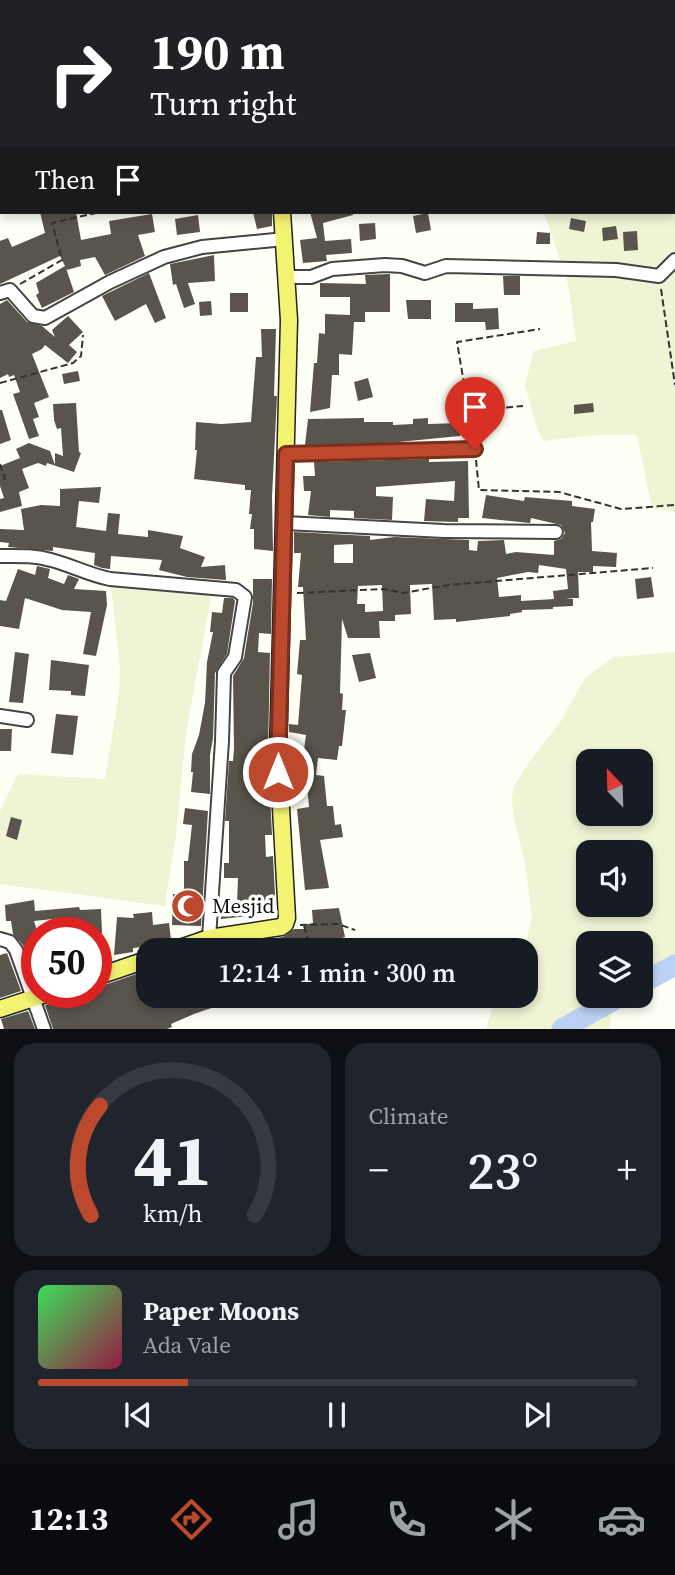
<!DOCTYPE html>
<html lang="en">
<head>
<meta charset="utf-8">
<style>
	body { margin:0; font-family:"Source Serif 4",serif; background:#20242c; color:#f1f3f6; height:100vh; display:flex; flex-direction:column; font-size:26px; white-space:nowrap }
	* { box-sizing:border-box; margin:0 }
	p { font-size:23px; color:#9ea1a6 }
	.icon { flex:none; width:38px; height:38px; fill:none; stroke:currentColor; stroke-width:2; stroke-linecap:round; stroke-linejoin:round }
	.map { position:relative; height:1029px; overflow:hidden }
	.details { display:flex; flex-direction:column; gap:14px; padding:14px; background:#0d0f14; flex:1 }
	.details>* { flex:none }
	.banner { position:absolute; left:0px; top:0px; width:676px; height:214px; box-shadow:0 4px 10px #0003; background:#202124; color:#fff; overflow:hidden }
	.needle { width:46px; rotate:337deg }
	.buttons { position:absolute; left:576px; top:749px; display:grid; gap:14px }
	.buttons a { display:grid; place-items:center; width:77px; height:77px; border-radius:14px; background:#171b24; box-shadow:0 4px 10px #0003; font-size:35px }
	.speed { position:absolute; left:21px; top:917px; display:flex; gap:14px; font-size:35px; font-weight:700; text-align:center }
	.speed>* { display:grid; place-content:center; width:91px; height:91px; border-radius:50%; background:#171b24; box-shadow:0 4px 10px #0003; line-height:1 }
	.speed .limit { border:10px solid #d22; background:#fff; color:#111 }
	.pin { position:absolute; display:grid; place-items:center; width:60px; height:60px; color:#fff; margin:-72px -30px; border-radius:50% 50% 50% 0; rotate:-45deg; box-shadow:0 0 7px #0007 }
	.pin .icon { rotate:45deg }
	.me { position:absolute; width:77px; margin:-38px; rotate:0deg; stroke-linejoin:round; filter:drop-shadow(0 0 5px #0008) }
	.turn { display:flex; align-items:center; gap:24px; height:147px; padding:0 35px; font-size:32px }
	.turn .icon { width:91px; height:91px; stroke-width:2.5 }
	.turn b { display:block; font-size:49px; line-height:60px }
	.then { display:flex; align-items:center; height:66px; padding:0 35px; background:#0003; gap:14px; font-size:26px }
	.big { font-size:52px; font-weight:600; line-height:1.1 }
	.details .tile { flex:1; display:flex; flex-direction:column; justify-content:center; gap:10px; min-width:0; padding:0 24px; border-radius:21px; background:#20242c }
	.details .dial { align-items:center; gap:0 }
	.dial svg { height:182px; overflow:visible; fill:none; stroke:#363941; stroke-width:7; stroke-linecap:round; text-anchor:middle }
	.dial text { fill:#f1f3f6; stroke:none }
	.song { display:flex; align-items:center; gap:21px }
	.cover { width:84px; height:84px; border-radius:10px; background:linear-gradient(135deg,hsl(130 70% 55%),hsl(340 70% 35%)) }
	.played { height:7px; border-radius:4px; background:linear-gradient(90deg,#bc492d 25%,#363941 25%) }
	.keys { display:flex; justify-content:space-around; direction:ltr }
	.heat { display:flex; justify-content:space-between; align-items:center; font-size:38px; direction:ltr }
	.details .tiles { flex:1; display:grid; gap:14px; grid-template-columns:1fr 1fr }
	.tile:last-child { grid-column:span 2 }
	.trip { position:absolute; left:136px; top:938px; width:402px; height:70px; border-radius:21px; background:#171b24; box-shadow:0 4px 10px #0003; font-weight:600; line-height:70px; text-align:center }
	.tab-bar { display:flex; height:112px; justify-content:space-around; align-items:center; background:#090b0e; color:#9ea1a6 }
	.tab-bar .icon { width:49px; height:49px }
	.tab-bar .on { color:#bc492d }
	.tab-bar b { font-size:32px; color:#f1f3f6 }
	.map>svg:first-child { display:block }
	.farmland { fill:#eff4d5; fill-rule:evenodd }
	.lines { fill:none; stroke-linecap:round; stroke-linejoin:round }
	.river { stroke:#bbd1f4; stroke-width:21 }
	.building { fill:#59554d; fill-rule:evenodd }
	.minor-casing { stroke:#444; stroke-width:16 }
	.major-casing { stroke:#222; stroke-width:19 }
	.path { stroke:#333; stroke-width:2; stroke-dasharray:7 3.5; stroke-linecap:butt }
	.minor { stroke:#fff; stroke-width:12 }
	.major { stroke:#f2f370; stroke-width:16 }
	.route-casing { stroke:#7a2f1d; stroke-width:18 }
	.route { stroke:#bc492d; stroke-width:12 }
	.labels { text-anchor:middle; stroke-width:7; stroke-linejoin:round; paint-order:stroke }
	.poi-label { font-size:21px; fill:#111; stroke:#fff; text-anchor:start }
</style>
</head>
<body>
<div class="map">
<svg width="675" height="1029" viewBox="0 0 675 1029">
	<rect width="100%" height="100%" fill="#fefff5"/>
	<path class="farmland" d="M541,0H675V512L652,508L637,435H594L544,441L537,428L525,385L534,351L576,341L568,284L544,212H674V2H541Z
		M111,585L212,593L187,726L176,835L165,906L0,884V811L18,774L105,779L119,693L120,670Z
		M675,652V964L641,970L643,997L630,996H640V943H588V996H611L610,1029H486L496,996H527V950H524L532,918L525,862L513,814L512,798L514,786L527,765L561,721L585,678L613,657ZM588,761H640V814H588ZM588,852H640V905H588Z"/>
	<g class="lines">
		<path class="river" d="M640,984L675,965
			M562,1029L621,996"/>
	</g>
	<path class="building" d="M40,212H76L81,240L111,234L109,221L152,214L155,232L138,235L145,256L105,275L95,257L80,260L81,266L67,270L66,268L74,292L42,308L36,295L39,293L36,283L65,266L60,256L0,284V241L8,238L12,247L45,233Z
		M253,212H272V226L257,229Z
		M310,212H353V215L323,223L325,241L351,239L352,253L326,255L327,261L303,263L300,240L317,238Z
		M428,213L431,230L416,233L413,216Z
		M198,215L200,232L177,235L175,219Z
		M571,218L586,221L584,232L569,229Z
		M375,223L376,239L360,241L359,224Z
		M616,226L618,239L603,241L602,228Z
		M637,231L638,250L624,251L623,232Z
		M537,232L550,233V244H536Z
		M214,255L215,281L188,283L195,304L184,308L176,284L173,285L170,264Z
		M149,273L166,318L155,323L146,304L115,321L102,296Z
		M390,274V312H365V322H354L352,355L339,354V375H332L330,408L310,412L314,363H317L319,333L325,334V314L350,315V297H320V283L366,284L365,275Z
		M503,276H520V295H504Z
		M230,293H248V312H230Z
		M7,300L27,322L42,326L55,337L52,330L68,316L83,332L69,345L77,352L68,363L45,345L42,349L32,354L49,397L34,403L39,417L33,419L39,436L29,439L13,394L20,392L14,375L9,377L8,374L0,378V304Z
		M406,300H431V319H408Z
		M211,301L212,315L200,316L199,302Z
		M455,303H473V309L498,308L499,329L486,330L485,322H455Z
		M261,329H276L274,396H277L272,497L273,551L254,549V529H250L252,514H249L251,490H245V485L194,479L197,450H195L196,422L221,424L251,422L256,357H262Z
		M78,371L80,381L64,384L62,374Z
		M368,378L373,397L358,401L354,382Z
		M76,403L79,452L81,453L74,472L47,463L46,466L38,463L22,469L29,488L19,492L22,506L0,512V499L4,498L0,486V466L20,458L16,449L29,443L50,451L55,465V453L63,456L61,428L57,429L54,420L53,404Z
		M593,403L594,412L574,414V405Z
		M0,410H2L11,440L0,444Z
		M364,418V422H393V425L413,424V419L428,418V424L460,423V436L388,443L305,445L308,419Z
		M429,459V462L468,461L469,518H458V522L424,521L426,499L454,501L455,481L376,487V496L393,497L392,520L354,518V511L330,510V517L308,515L311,491H304L303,476H315L314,462Z
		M101,487L99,503L79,501L76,527L106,531L108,513L120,514L118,534L148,537V530L183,536L180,548L205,557L201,567L225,565L226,580L187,577L159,570L162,560L111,556L110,569L102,568L94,565L95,553L53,547V551L8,547L9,543L0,542V529L24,530L21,509L41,505L60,506V489Z
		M486,495L524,501L525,497L572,501V506L595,509L593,522H591L592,551L617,553L616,567L593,566V572H578L579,598H566L573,599V606L553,607V609L522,610V612L510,614V616L456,622V619L434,620L432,584L410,585L411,614L395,615V621H379L380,638H348L342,619L340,693L343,694L342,710H346L342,746H339L337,760L318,758L316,775L324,776L327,806H333L335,825L341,824L343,837L320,840L329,888L305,890L297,809L309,807L307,784L290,783V772H293L295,756L303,757L306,735L289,732V724L298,725L302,675L297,674L300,640H306L303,587H298L301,553H294V532L370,536V540L394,537L469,540V550L477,551L478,541L504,540L506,554L516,552L554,555V541L561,539L565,533L561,525L531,518L530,523L482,518ZM353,544V563H334V545ZM539,565L566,569L568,589L553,591L554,599L521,601V595L499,597L497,578L528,572L538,573ZM382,585L383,611L365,612V604H357L358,586Z
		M37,566L50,569L48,578L64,584L68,575L79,579L74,589L106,591L107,605L96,656L83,654L91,612L62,610L25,598L19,629L0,626V600L6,601L18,569L35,575Z
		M651,577L654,597L637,599L635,579Z
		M253,579H272L271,634L259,633L258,652L270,653L268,753L272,835H265L266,857L273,856L276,913L221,919L220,903H237L238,878H224V863H229V821H225L229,761H233L234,748L233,676L244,658L253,603Z
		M224,598H233L235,601L227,654L215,673L213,738L210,755V794L191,792L193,772H191L192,754L199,735L205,703L207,662L213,632H210L212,612L222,613Z
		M15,652L29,654L23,703L9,702Z
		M370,653L376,678L359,682L352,655Z
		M51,660L89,665L85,696L71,695V691L49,690Z
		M56,714L78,716L73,755L51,753Z
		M0,729H12L11,751H0Z
		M185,808L208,811L201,926L172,925L173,894H184V861H188L192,825L183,824Z
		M11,817L22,820L17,840L6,836Z
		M34,900L35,911L79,907L80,910L101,909L102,933H65L62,918L34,921L37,931V965L31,966L23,945L13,934L11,921H6L5,905Z
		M339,908L345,937L327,942L328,947L313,950V948L237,949V944L283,937L294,929H304V925L313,923L312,910Z
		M152,912L153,925L169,923L171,940L154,943V946L133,948V952L114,955L117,917L134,918L133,914Z
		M7,953L21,991L0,998V955Z
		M142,972L146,989L149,988V996H240V998L194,1014L171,1024L172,1027L167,1029H53L45,1005L56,1002L57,1005L80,997L78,992H96V988Z
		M28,1011L35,1029H4L1,1019Z"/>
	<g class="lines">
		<g class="minor-casing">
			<path id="minor" d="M287,277H311L332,269L385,265L402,266L425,273L446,266L616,270L659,276L675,260
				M0,293L10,290L33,316L45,318L110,282L164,257L202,247L285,239
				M286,454L475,449
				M285,523L444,531L556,532
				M0,556C17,556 34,555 51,560C71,565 89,575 110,579L236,590L245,597L235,657L224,673L222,741L209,938
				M0,716L27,720
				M0,939L10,942L16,950L44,1029"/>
		</g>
		<g class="major-casing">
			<path id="major" d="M276,2V0
				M174,950L209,938L281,927L285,924L287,918L278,753L289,320L282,212
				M96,977L149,959
				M0,1009L52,992"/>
		</g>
		<path class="path" d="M0,119H2
			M20,284L62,260L52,223L100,212
			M661,289L675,385
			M0,383L73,363L81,356L83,335
			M473,437L457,342L540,329
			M481,439L501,408L523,406
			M476,460L479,490L559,492L621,509L675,505
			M0,464L5,479L0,481
			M297,593L384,589L403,593L448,585L653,568
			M300,925L338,924L355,930
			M304,926L311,950"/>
		<use href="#minor" class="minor"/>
		<use href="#major" class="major"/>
	</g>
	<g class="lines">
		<g class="route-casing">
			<path id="route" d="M278,772L286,454L475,449"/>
		</g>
		<use href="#route" class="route"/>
	</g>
	<defs>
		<g id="mosque-disc" transform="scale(1.75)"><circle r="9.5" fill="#bc492d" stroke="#fff"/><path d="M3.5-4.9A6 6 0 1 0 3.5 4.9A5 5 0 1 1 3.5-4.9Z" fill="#fff"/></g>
	</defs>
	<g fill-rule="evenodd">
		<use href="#mosque-disc" x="188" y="906"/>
	</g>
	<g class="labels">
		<g class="poi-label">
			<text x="212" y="913">Mesjid</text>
		</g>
	</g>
</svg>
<div class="buttons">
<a><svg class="needle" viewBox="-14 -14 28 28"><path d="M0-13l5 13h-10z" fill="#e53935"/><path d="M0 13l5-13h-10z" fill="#9ea1a6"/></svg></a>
<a><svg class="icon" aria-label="sound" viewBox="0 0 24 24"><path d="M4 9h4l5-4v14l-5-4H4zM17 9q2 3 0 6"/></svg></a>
<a><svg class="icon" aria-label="layers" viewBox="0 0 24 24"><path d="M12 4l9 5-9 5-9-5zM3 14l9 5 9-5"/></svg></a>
</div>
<div class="speed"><div class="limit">50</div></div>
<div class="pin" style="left:475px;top:449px;background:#d93025"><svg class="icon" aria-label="arrive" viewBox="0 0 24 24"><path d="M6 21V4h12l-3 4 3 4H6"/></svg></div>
<svg class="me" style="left:278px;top:772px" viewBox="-20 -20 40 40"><circle r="17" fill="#bc492d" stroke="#fff" stroke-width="3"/><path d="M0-11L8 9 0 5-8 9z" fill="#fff"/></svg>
<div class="trip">12:14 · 1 min · 300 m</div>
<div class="banner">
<div class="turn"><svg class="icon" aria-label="right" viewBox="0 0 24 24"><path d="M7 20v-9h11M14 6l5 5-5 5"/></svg><div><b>190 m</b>Turn right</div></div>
<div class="then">Then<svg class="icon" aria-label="arrive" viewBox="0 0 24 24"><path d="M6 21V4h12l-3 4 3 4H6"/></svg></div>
</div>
</div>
<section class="details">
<div class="tiles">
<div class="tile dial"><svg viewBox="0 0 100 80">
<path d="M14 69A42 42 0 1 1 86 69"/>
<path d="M14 69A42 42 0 0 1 18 21" stroke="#bc492d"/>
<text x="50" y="56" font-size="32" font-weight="700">41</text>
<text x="50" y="72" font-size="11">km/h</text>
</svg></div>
<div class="tile"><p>Climate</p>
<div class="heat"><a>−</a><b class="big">23°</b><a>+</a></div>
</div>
<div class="tile">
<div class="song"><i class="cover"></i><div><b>Paper Moons</b><p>Ada Vale</p></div></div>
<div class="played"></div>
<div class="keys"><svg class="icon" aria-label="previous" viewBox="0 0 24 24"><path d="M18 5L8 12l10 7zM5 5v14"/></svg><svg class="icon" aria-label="pause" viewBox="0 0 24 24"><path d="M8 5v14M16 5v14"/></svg><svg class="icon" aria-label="next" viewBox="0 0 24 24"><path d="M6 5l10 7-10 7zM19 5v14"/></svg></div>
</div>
</div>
</section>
<nav class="tab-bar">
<b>12:13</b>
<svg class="icon on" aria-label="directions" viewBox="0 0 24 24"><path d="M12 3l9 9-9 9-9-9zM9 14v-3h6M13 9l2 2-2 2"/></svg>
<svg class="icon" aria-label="music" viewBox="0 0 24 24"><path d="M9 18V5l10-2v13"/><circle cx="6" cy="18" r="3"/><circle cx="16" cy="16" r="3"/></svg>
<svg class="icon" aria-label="phone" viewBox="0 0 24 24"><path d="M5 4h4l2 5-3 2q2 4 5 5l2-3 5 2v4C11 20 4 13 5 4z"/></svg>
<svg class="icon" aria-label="climate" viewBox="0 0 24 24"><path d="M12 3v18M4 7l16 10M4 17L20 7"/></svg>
<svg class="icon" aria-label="car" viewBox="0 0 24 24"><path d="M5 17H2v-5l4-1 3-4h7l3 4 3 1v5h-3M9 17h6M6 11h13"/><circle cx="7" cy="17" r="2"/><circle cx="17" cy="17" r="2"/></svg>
</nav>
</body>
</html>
